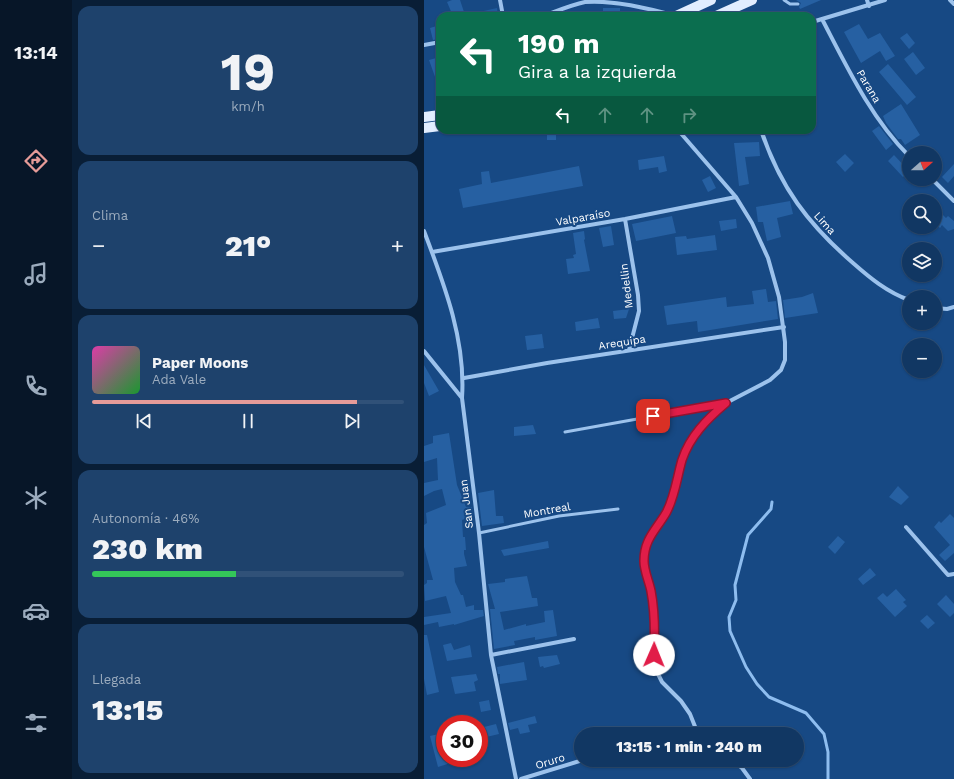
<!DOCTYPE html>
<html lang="es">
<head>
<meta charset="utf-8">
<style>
	body { margin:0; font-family:"Work Sans",sans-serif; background:#1e426c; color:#f1f3f6; height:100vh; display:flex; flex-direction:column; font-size:15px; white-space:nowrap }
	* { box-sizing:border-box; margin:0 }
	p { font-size:13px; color:#9cacbe }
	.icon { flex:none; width:22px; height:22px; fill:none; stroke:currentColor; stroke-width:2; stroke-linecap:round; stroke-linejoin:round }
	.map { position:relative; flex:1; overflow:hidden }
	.panel { display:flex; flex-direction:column; gap:6px; padding:6px; background:#091e36; width:352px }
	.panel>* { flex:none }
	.top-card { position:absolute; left:12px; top:12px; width:380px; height:122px; border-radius:12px; box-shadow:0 1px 3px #0004,0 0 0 1px #305178; background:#0b6e4f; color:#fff; overflow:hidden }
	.needle { width:26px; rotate:69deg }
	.buttons { position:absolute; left:478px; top:146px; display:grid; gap:8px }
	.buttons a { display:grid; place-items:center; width:40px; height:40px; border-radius:50%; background:#113763; box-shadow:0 1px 3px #0004,0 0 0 1px #305178; font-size:20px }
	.speed { position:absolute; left:12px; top:715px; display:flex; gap:8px; font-size:20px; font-weight:700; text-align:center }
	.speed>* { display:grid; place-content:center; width:52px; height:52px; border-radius:50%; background:#113763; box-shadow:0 1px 3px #0004,0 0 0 1px #305178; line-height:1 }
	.speed .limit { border:6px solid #d22; background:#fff; color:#111 }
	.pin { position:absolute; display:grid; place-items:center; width:34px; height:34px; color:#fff; margin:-17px; border-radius:8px; box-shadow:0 2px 6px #0006 }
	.me { position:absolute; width:44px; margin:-22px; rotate:1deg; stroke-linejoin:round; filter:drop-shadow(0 0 3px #0008) }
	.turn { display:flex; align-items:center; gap:14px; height:84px; padding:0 16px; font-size:18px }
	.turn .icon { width:52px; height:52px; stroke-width:2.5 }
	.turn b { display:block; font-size:28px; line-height:34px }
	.lanes { display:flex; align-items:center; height:38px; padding:0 16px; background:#0003; justify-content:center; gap:20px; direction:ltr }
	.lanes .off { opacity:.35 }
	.big { font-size:30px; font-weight:800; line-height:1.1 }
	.panel .card { flex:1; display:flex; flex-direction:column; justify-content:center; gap:6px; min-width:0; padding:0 14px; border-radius:12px; background:#1e426c }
	.panel .dial { align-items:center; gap:0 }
	.dial b { font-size:52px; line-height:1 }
	.song { display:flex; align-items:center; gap:12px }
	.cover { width:48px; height:48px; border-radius:6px; background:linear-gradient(135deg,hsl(320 70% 55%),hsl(130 70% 35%)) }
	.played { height:4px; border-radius:2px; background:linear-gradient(90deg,#e69b98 85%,#305178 85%) }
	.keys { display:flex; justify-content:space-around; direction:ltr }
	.heat { display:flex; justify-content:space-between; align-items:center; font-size:22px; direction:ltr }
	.charge { height:6px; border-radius:3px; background:linear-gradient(90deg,#34c759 46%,#305178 0) }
	.trip { position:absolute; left:150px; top:727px; width:230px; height:40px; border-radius:20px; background:#113763; box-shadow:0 1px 3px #0004,0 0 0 1px #305178; font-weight:800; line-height:40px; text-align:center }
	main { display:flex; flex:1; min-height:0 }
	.menu { display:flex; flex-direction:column; width:72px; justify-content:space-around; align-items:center; background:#071628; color:#9cacbe }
	.menu .icon { width:28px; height:28px }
	.menu .current { color:#e69b98 }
	.menu b { font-size:18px; color:#f1f3f6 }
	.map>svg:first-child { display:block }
	.green { fill:#205b9d }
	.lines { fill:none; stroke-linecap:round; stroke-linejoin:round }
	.stream { stroke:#8ebdef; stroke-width:3 }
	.building { fill:#2660a2 }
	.lane { stroke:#9cc2ec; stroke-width:3 }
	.street { stroke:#9cc2ec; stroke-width:4 }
	.primary { stroke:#e1edff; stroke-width:10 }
	.route-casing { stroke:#92132f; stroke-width:10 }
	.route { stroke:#e11d48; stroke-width:7 }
	.labels { text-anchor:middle; stroke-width:4; stroke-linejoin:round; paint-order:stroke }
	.street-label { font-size:11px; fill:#fff; stroke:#174984 }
</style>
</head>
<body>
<main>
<nav class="menu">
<b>13:14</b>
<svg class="icon current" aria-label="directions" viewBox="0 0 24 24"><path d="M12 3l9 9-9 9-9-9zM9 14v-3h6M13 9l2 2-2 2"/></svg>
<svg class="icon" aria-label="music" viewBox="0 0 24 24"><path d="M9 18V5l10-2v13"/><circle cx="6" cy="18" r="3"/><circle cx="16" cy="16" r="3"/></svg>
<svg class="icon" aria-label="phone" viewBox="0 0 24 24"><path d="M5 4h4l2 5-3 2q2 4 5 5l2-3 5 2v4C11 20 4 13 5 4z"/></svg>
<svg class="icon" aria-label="climate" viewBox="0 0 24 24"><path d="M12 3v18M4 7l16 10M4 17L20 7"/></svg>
<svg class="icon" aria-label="car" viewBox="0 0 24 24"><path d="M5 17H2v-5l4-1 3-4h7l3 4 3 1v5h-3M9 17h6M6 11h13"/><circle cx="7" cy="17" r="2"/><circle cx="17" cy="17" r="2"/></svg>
<svg class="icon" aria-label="filters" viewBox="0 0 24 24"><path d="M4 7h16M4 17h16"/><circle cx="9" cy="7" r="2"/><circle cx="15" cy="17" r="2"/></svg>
</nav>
<section class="panel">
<div class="card dial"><b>19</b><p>km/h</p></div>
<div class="card"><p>Clima</p>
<div class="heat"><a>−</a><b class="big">21°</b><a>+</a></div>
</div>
<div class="card">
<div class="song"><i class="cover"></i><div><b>Paper Moons</b><p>Ada Vale</p></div></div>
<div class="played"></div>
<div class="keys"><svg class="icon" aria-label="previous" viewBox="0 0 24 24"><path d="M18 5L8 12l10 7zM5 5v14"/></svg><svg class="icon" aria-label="pause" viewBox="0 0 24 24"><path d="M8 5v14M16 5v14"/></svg><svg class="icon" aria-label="next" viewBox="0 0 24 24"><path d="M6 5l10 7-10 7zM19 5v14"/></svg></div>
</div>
<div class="card"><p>Autonomía · 46%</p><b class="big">230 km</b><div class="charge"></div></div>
<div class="card"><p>Llegada</p><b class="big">13:15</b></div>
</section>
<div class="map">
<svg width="530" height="779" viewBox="0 0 530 779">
	<rect width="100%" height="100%" fill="#174984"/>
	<path class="green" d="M73,8L74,16H29L40,12H55Z"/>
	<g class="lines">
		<path class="stream" d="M348,502L347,509L324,535L311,585L312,600L305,617L306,631L322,667L333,684L345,697L382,713L400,734L404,752V779"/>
	</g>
	<path class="building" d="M28,0H36L40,12L29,16L23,2Z
		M372,0H397L376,9L375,7L377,3Z
		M179,8H196V16H179Z
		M435,24L444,39L456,33L471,56L462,61L456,51L437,63L420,32Z
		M16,25V39L9,40L6,28Z
		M483,33L491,43L485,49L476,38Z
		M489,52L501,68L492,75L480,59Z
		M16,57V88H15L5,60Z
		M464,64L492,97L483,105L455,72Z
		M477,104L496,135L481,145L477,139H474L462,123L459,116Z
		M455,126L469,144L462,150L448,131Z
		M123,131H132V140H123Z
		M335,142L336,156L321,157L325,184L315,186L310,143Z
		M421,154L430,163L421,172L412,162Z
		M470,155L485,171L479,177L464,161Z
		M240,156L243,171L235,173L234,167L215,170L214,160Z
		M530,164V176L524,183L518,177Z
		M155,166L159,186L39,208L35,189L58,184L57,172L65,171L67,183Z
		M286,176L292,188L284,192L278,180Z
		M366,201L369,214L353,218L357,237L343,241L339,222H334L332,207Z
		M511,207L522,218L524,216L530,221V229L524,231L518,225L516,228L511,223Z
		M248,216L252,233L212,241L208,224Z
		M312,219L313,228L297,231L295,221Z
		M187,226L190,245L179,247L175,228Z
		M160,231L161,239L160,240L166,271L144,274L142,259L150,258L149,255L152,254L149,233Z
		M291,235L293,250L253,255L251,237L262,236L263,239Z
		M342,289L344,302L352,301L354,319L274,332L273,321L243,325L240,306L302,297L303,307L330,304L328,291Z
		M389,293L394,313L361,318L359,300L378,297Z
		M205,309L202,318L190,319L189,311Z
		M174,318L176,328L152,331L151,322Z
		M118,334L120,348L103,350L101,336Z
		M0,365L15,391L5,396L0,383Z
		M109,425L112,434L90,436V427Z
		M25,433L33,485L42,507H48L49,516L38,520L39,537H41L42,550H40V554L43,566L30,568L31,582L37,595H39L42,607L50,605V610H59L60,616L30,625V624L15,627L14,622L0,625V617L27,613L22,596L1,601L0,585L3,583V580H9L0,547V525L3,523L2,513L22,505L18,489L10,491L0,496V483L14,480L13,458L0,462V446L9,443V436Z
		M474,486L485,497L477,505L465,497Z
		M70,490L72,516H79L80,523L58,526L54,493Z
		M526,514L530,518V553L521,561L515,555L526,545L510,527L515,521L517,523Z
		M414,536L421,542L411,554L404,547Z
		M124,541L125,548L80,556L77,550Z
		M446,568L452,575L439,585L434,579Z
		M103,576L108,598H113L114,606L76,612L80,630L102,624V626L121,622L120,611L129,610L133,636L111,640V637L90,641L91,645L70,649L66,609H71L64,584L81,582V579Z
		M472,589L482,600L479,602L483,606L471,617L453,598L459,593L463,597Z
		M522,595L530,604V613L526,617L513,604Z
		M503,615L511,623L504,629L496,621Z
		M0,635H3L15,692L3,695L0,679Z
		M27,643L30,650L46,645L48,657L23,661L19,645Z
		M133,655L136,664L120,668L119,666L116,667L114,657Z
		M100,662L103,680L76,684V674H74L73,667Z
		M52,674L54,680L50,682L52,691L31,694L27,677Z
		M65,700L67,710L57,712L55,702Z
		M111,716L113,723L104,725L106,732L96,734L94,728L86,730L84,723Z
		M72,724L75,734L58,738L56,728Z
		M19,733L21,758H36V760L14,767L6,736Z"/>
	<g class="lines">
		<path class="lane" d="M360,0L366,4H374
			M141,432L302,403
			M55,533L135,516L194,509"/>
		<path class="street" d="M76,0L79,16
			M443,0L445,6
			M526,0L530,4
			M119,16C133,11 147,5 161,2C190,0 223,8 252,16
			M398,19C423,67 447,118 485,156
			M388,22L461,0
			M0,45L16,42
			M254,130L312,197L328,223L344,258L355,297L361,342V360L357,370L346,380L302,403L282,420L267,441L259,459L243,512L228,532L222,545L220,562L227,591L231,621V668L238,682L257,701L266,714L274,734
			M337,130C356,187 384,224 429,263C446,278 463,292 485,300
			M508,179L530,201
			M201,219L214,295L215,311L205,350
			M0,231C20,284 42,340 38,398L55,533L67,655L92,779
			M8,252L201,219L312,197
			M511,308L523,309L530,307
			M0,351L38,398
			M40,378L123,363L360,327
			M482,527L524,575L530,574
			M67,655L150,639
			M307,760L318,768L326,779
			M97,779L159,760"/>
		<path class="primary" d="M252,16L287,0
			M292,16L328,0
			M0,117L16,115
			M0,128L16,126"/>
	</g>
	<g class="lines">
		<g class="route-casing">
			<path id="route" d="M229,416L302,403C283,419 266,436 258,460C253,477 251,497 242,513C232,530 220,539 220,561C220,571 225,581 227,591C231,612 231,633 230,655"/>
		</g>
		<use href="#route" class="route"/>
	</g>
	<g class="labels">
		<g class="street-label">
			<text transform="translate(445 86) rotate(59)" y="4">Parana</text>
			<text transform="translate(159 217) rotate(-10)" y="4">Valparaíso</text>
			<text transform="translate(401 223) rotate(48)" y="4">Lima</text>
			<text transform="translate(202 286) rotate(-97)" y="4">Medellin</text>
			<text transform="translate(198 342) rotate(-9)" y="4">Arequipa</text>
			<text transform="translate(42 504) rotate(-97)" y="4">San Juan</text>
			<text transform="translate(123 510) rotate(-10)" y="4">Montreal</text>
			<text transform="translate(126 761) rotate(-17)" y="4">Oruro</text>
		</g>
	</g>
</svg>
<div class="buttons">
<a><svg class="needle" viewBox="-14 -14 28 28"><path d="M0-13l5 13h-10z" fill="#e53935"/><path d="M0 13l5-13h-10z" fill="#9cacbe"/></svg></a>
<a><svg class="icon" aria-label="search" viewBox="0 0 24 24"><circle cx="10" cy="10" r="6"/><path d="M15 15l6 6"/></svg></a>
<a><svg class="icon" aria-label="layers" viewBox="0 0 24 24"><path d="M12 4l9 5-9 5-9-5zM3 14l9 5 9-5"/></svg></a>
<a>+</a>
<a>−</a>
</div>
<div class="speed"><div class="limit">30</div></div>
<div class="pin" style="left:229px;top:416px;background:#d93025"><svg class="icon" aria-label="arrive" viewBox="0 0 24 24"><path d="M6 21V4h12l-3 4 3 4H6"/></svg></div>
<svg class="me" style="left:230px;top:655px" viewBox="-20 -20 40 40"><circle r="19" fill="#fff"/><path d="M0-13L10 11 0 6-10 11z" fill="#e11d48"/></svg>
<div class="trip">13:15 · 1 min · 240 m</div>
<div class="top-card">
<div class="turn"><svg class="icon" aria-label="left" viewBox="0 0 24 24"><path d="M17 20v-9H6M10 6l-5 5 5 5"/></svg><div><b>190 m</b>Gira a la izquierda</div></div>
<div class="lanes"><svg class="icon" aria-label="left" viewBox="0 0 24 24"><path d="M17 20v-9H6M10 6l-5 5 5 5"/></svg><svg class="icon off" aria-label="ahead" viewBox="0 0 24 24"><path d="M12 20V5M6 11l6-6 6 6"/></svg><svg class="icon off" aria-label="ahead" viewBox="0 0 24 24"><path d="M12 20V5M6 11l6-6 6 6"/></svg><svg class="icon off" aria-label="right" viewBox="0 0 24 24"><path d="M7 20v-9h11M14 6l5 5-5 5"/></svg></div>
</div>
</div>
</main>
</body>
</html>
